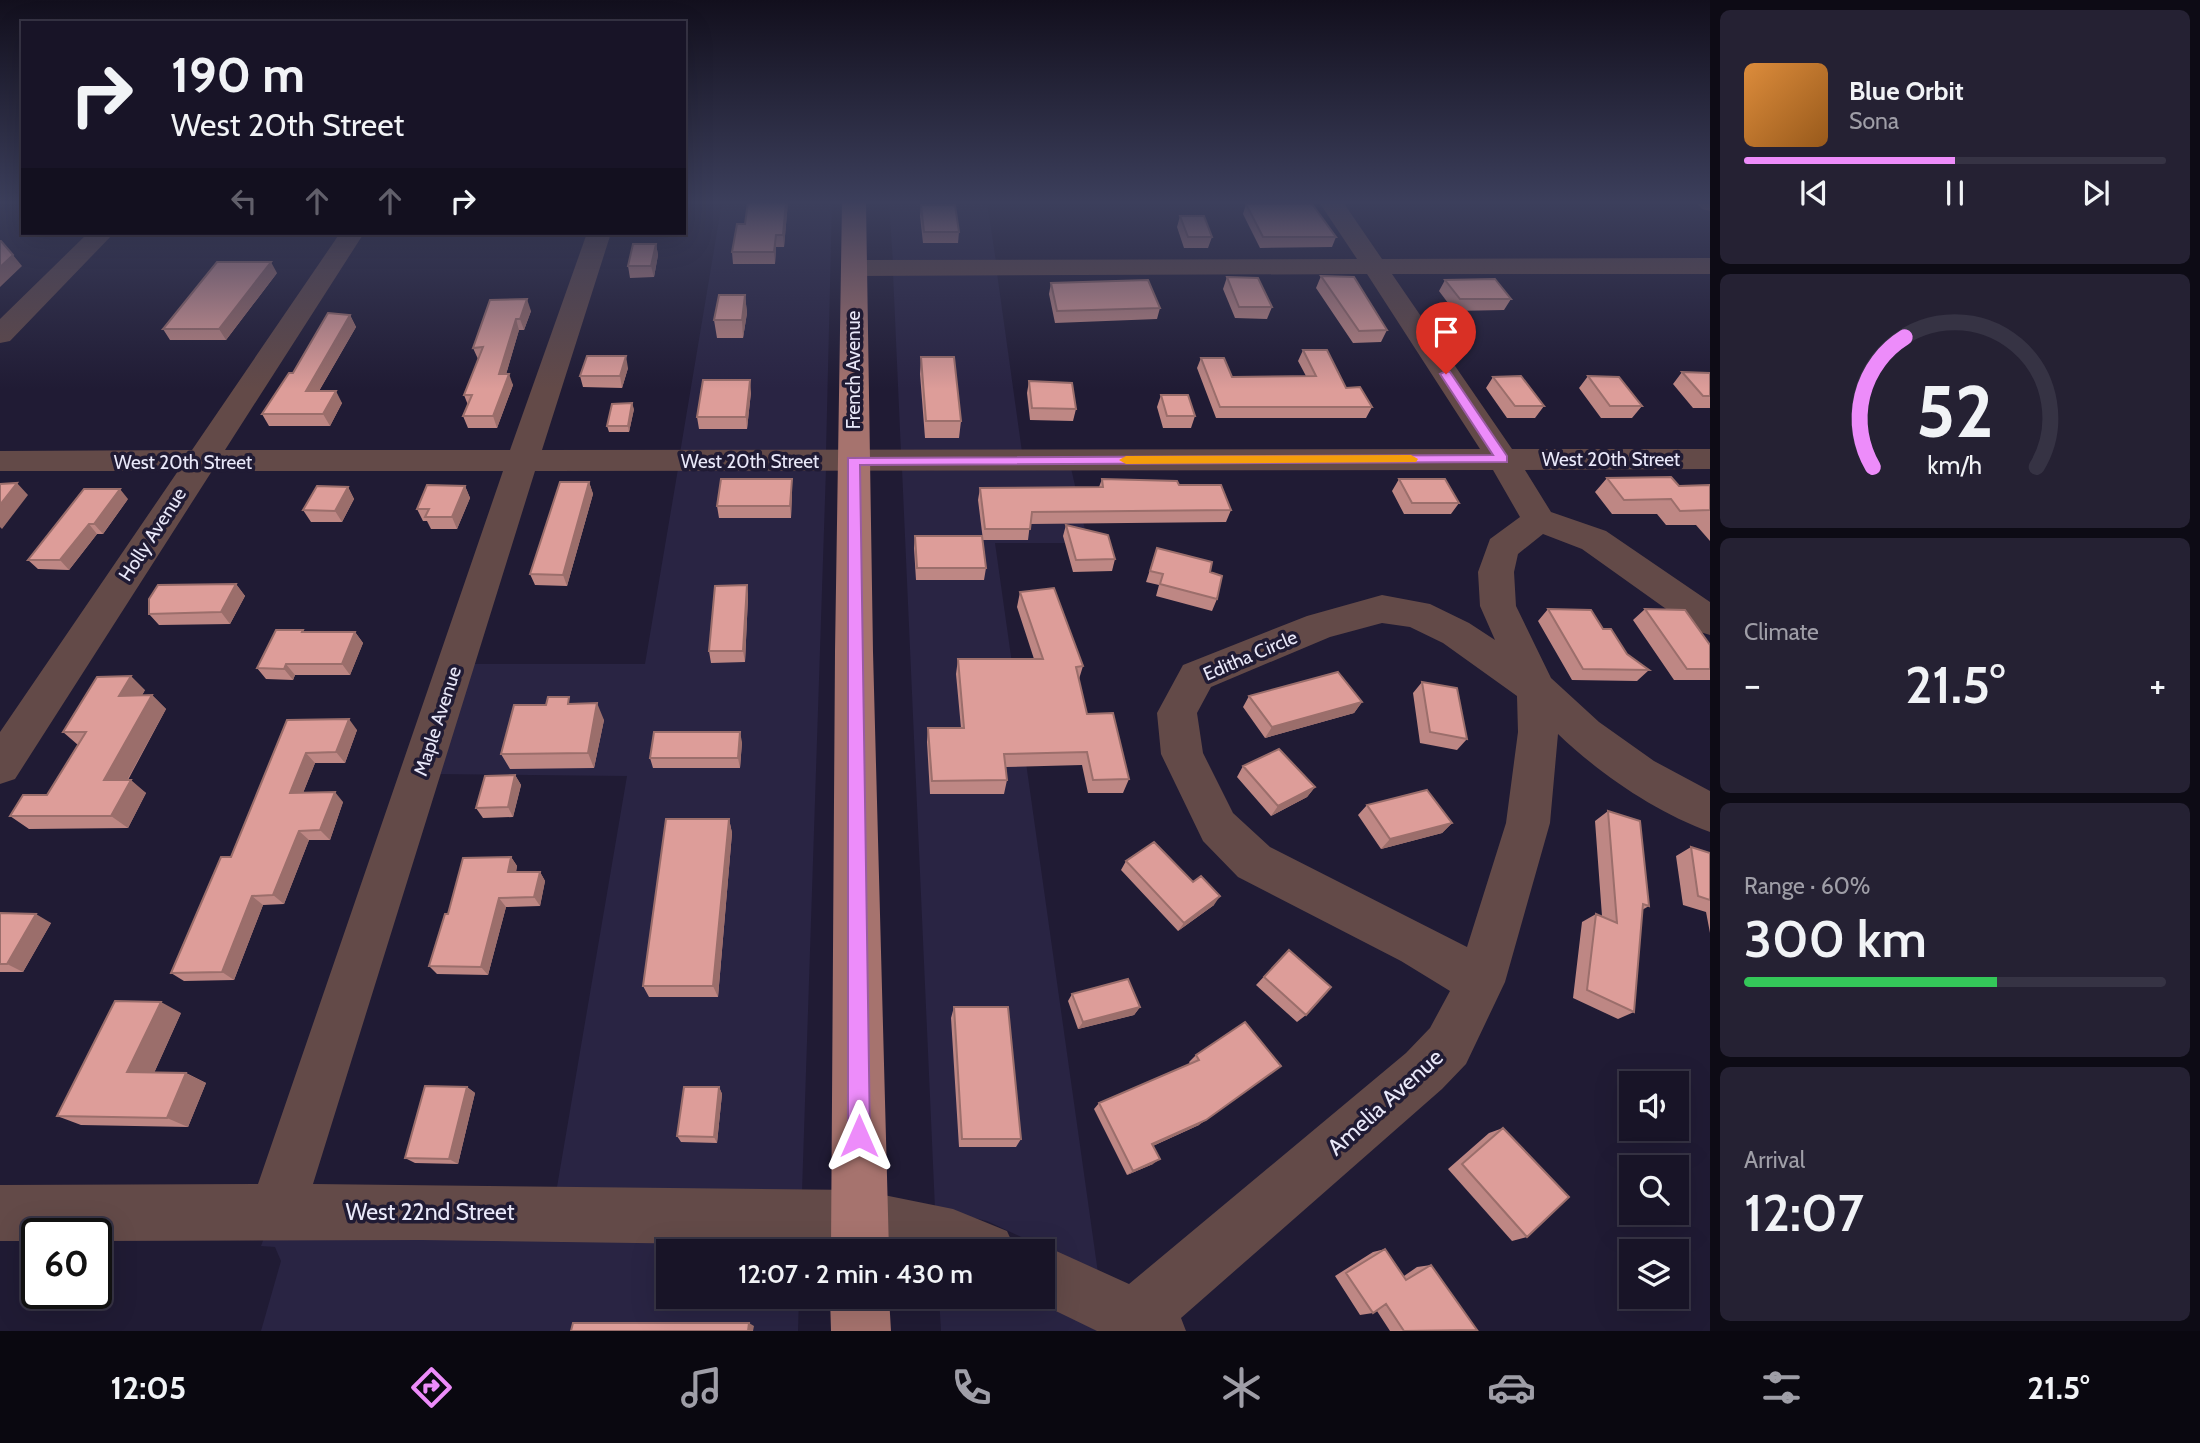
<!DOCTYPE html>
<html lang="en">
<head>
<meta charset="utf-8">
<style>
	body { margin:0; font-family:Cabin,sans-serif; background:#252133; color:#f1f3f6; height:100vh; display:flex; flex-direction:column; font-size:26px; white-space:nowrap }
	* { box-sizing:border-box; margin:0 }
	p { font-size:23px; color:#9f9ea7 }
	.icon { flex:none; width:38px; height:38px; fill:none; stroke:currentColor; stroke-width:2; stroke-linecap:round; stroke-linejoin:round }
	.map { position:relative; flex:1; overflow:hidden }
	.drawer { display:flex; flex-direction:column; gap:10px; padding:10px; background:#0d0b15; width:490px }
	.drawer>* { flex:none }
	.banner { position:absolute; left:21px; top:21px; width:665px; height:214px; border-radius:0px; box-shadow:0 7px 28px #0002,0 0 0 2px #363344; background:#181427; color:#f1f3f6; overflow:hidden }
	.buttons { position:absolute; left:1619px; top:1071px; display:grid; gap:14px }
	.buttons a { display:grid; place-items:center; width:70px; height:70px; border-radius:0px; background:#181427; box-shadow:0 7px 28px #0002,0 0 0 2px #363344; font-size:35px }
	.speed { position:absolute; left:21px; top:1218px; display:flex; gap:14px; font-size:35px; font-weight:700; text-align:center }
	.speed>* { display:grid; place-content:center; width:91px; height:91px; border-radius:50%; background:#181427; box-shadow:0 7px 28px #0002,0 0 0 2px #363344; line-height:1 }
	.speed .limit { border:4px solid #111; border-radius:10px; background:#fff; color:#111 }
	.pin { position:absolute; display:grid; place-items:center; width:60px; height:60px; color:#fff; margin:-72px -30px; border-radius:50% 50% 50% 0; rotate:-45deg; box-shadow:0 0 7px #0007 }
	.pin .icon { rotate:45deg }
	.me { position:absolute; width:77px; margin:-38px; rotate:0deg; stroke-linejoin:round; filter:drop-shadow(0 0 5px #0008) }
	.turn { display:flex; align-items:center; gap:24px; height:147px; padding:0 35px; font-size:32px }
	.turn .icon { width:91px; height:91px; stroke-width:2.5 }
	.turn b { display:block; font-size:49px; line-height:60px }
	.lanes { display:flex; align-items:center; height:66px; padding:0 35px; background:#0003; justify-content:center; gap:35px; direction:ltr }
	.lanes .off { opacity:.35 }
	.big { font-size:52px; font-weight:600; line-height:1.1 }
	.drawer .card { flex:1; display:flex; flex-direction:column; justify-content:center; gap:10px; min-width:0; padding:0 24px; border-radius:10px; background:#252133 }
	.drawer .dial { align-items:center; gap:0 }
	.dial svg { height:182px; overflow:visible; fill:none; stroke:#363344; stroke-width:7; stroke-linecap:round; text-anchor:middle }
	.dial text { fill:#f1f3f6; stroke:none }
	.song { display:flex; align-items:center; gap:21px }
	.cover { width:84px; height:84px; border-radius:10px; background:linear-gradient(135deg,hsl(30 70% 55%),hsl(30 70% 35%)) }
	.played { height:7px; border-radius:4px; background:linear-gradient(90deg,#ed8cfa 50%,#363344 50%) }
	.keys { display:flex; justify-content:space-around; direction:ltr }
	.heat { display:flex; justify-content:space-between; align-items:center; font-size:38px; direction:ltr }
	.charge { height:10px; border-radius:5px; background:linear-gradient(90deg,#34c759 60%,#363344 0) }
	.trip { position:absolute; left:656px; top:1239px; width:399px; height:70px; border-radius:0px; background:#181427; box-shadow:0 7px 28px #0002,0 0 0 2px #363344; font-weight:600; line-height:70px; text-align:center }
	.tabs { display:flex; height:112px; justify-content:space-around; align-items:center; background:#0a0810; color:#9f9ea7 }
	.tabs .icon { width:49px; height:49px }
	.tabs .on { color:#ed8cfa }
	.tabs b { font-size:32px; color:#f1f3f6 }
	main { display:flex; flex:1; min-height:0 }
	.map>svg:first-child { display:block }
	.built { fill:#292443 }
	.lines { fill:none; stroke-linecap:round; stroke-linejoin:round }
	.minor { fill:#634a48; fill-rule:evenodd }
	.major { fill:#a6736e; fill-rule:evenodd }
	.wall { fill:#be8784 }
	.shaded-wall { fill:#9b6e6b }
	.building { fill:#dd9d99; stroke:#9b6e6b; stroke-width:2 }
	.route { fill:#ed8cfa; stroke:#9a5ba2; stroke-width:2 }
	.slow { fill:#f59e0b }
	.labels { text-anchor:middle; stroke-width:7; stroke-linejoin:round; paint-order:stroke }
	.street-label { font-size:19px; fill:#e9e8f9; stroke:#201b34 }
	.near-street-label { font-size:23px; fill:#e9e8f9; stroke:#201b34 }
</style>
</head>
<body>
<main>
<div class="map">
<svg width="1710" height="1331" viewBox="0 0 1710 1331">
	<rect width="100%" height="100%" fill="#201b34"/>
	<path class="built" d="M722,202H832L826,453H680Z
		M889,202H987L996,262L893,263Z
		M893,273H997L1022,452L901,453Z
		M1071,468L1088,543H995L1098,1273L987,1221L935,1209L902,469Z
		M678,469H826L802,1192L557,1187L627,776L434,774L469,664H645Z
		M264,1238L800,1243V1251H668V1297H799L798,1331H261L281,1261L275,1247L261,1246Z
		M939,1297H1030L1101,1331H941Z"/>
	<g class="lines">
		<path class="minor" d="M1319,202H1343L1382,259L1710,258V274H1392L1512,449H1710V469L1525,470L1551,512L1606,531L1710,602V635L1697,631L1582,549L1543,534L1518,554L1514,572L1516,606L1551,678L1599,722L1654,761L1710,791V832C1655,812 1600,774 1558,734L1550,823L1505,982L1466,1064L1442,1089L1181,1318L1186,1331H1097L1027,1297H1043V1251H1028L1043,1245L1129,1284L1406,1053L1430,1028L1450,991L1401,961L1238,877L1203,841L1161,754L1157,713L1183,665L1307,616L1382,595L1430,604L1469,623L1495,640L1480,606L1478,572L1490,539L1520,517L1493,470L535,471L313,1184L859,1190L953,1209L1007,1231L1016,1251H882L859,1246L422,1240L96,1241V1234H37V1241H0V1185L258,1184L503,471H212L15,779L0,784V732L178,471H0V451L192,450L340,233H364L225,450H510L587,233H611L542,450L1480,449L1367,274L854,276L845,273L841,268L845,263L854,260L1357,259ZM1382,623L1410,627L1443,643L1517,696L1518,732L1506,823L1467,947L1270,847L1233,813L1203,753L1197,713L1211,687L1330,637Z
			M1696,202H1710V211L1702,209Z
			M88,233H114L10,341L0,343V319Z"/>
		<path class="major" d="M842,202H866L873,652L889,1251H831L835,652Z
			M830,1297H889L891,1331H831Z"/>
	</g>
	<path class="wall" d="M788,202L784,247H776L775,264H733L732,252L745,224Z
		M1246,204L1336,237L1332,247L1260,248L1243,214Z
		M921,205L959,232L958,243H923L920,216Z
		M1180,216L1212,237L1208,248H1184L1177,227Z
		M392,233H424L423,235L392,234Z
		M656,244L658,255L654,277L630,278L628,266Z
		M277,273L226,340H170L163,329Z
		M1321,276L1387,330L1381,342L1353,343L1316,288Z
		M1227,277L1272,307L1267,319L1235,318L1223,289Z
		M1445,280L1511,299L1504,310L1454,311L1439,291Z
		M1051,283L1160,308L1157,319L1055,323L1049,294Z
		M745,295L747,313L743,338H717L714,320Z
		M490,300L531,311L524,330H519L506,374L513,385L497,428H468L463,416L468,405L464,395L478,359L473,348Z
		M350,315L356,327L319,391L342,403L330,426H269L262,414L293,373Z
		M1303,350L1346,388L1372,407L1366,418H1216L1197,368L1201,358L1232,377L1306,376L1298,361Z
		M921,357L961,421L959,438H925L920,374Z
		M628,368L622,388L583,387L580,376Z
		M1682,372L1710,373V408H1693L1673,384Z
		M1588,376L1642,406L1632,418H1601L1579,388Z
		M1493,377L1544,406L1535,418H1507L1486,388Z
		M1029,381L1076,409L1073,421L1030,420L1027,393Z
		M751,392L747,429H699L697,417Z
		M1161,395L1195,416L1191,428H1163L1157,407Z
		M634,409L629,432H609L607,426Z
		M1607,478L1679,486L1710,485V541L1696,525H1666L1657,514H1612L1595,492Z
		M792,479V491L791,518H719L717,506Z
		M1102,479L1179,485L1231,510L1226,522L1030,524L1028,540H983L978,500L980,488L1099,487Z
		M1399,479L1459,503L1451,514H1404L1392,491Z
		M589,482L593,494L567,586L535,585L530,574Z
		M465,486L470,498L457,529H431L427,521H423L417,509Z
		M348,487L354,499L342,522H311L303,510Z
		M128,499L103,534H97L69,570L38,569L28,560Z
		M1066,525L1115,559L1112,571L1073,572L1063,536Z
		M915,536L986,568L984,580H916L914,548Z
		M1157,548L1217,599L1212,611L1156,596L1159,585L1146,582Z
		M236,584L245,596L230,624L159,625L149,614Z
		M747,585L748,597L745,662L711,663L709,651Z
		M1020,592L1083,666L1079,679L1087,714L1129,779L1123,793H1088L1082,765L1006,767L1007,780L1004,794H930L927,742L928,728H961L956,674L958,659H1034L1017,607Z
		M1548,609L1603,629L1627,654L1649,670L1637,681L1572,680L1538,621Z
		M1645,609L1710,645V680H1674L1633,620Z
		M303,630L304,632H355L363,643L350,675H295L293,680L266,679L257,668Z
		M1422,682L1467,739L1457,750L1420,743L1413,693Z
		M145,690L142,695H152L166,709L128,780L146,793L128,828L29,829L10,816L47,795L78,745L63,732Z
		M1249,696L1362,702L1354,713L1265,738L1243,707Z
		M572,704L604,720L594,768L510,769L501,754Z
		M287,720L357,730L345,763H315L303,793L343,802L330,840H309L284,904L263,905L234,980L184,981L171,973L231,857Z
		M742,742L740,768H653L650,758Z
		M1243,766L1315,787L1307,797L1271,816L1237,777Z
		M515,775L521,785L513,817L483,818L476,808Z
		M1367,805L1452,823L1442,833L1381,849L1358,815Z
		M1608,811L1649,906L1642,910L1634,1012L1618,1019L1573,998L1582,922L1596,914L1602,916L1595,821Z
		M729,819L732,833L718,997H649L643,986Z
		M1691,847L1710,853V933L1706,912L1683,905L1676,856Z
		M511,857L517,866L516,872H540L545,881L540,906L506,907L488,975L437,974L429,966L448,914Z
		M1126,861L1214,905L1178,931L1121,870Z
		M0,913L51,923L23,972H0Z
		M1289,950L1306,1015L1297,1022L1256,985Z
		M1072,994L1140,1007L1134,1015L1078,1029L1068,1001Z
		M954,1007L1021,1139L1016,1147H959L951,1018Z
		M181,1013L154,1073H186L206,1083L188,1127L81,1125L57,1116Z
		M1245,1022L1199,1125L1153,1146V1164L1127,1175L1094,1109L1099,1103L1190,1064L1189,1062L1196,1055Z
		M467,1087L475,1093L458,1164L415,1163L405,1158Z
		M719,1087L722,1094L717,1143L681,1142L677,1136Z
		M1503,1128L1527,1237L1512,1241L1448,1169L1489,1133Z
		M1385,1249L1404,1276L1417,1267L1431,1265L1476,1331H1390L1377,1311L1373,1313L1360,1315L1335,1276L1373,1252Z"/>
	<path class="shaded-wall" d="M786,202H788L784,247L783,235Z
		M776,235V247L775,264L774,252Z
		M656,244L658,255L654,277L651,266Z
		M13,255L22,266L0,287V267Z
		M271,262L277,273L226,340L219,329Z
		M745,295L747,313L743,338L742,320Z
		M527,299L531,311L524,330L520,319Z
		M350,315L356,327L312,403L306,391Z
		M516,319L519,330L503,385L499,374Z
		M626,356L628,368L622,388L620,376Z
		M509,374L513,385L497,428L493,416Z
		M750,380L751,392L747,429L746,417Z
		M336,391L342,403L330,426L323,414Z
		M632,403L634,409L629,432L628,426Z
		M792,479V491L791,518L790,506Z
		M589,482L593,494L567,586L563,575Z
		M17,483L28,495L2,529L0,527V505Z
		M465,486L470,498L457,529L452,517Z
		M348,487L354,499L342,522L335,511Z
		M120,489L128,499L103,534L94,524Z
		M89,524L97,534L69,570L60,560Z
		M236,584L245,596L230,624L221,612Z
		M747,585L748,597L745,662L743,651Z
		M355,632L363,643L350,675L342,664Z
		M286,664L295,675L293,680L284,669Z
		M131,676L145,690L134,710L119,696Z
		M152,695L166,709L120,793L104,780Z
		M1362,702L1354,713L1265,738L1272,727Z
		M597,703L604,720L594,768L588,753Z
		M349,719L357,730L345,763L336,752Z
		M740,732L742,742L740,768L738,758Z
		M306,753L315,763L299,803L290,793Z
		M515,775L521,785L513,817L508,807Z
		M131,780L146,793L128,828L111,816Z
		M1315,787L1307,797L1271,816L1278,806Z
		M335,792L343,802L330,840L320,830Z
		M729,819L732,833L718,997L713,986Z
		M1452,823L1442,833L1381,849L1390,839Z
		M299,831L309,840L284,904L273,895Z
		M511,857L517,866L514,882L508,872Z
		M540,872L545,881L540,906L534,897Z
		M252,896L263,905L234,980L222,972Z
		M1220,896L1214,905L1178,931L1184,923Z
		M499,898L506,907L488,975L481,967Z
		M36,914L51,923L23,972L7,964Z
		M161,1002L181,1013L150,1082L127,1072Z
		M1140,1007L1134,1015L1078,1029L1083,1022Z
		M1281,1066L1199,1125L1146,1149L1152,1144Z
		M186,1073L206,1083L188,1127L167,1118Z
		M467,1087L475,1093L458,1164L449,1159Z
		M719,1087L722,1094L717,1143L714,1137Z
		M1160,1159L1153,1164L1127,1175L1133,1171Z
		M749,1323L754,1326L753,1331H748Z"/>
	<path class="building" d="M748,202H786L783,235H776L774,252H732L737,224H745Z
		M1246,204H1312L1336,237H1263Z
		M921,205H955L959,232H924Z
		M1180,216H1204L1212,237H1188Z
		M0,241H1L13,255L0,267Z
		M633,244H656L651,266H628Z
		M217,262H271L219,329H163Z
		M1321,276L1354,277L1387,330L1359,331Z
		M1227,277L1258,278L1272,307H1239Z
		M1495,279L1511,299H1460L1445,280Z
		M1148,280L1160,308L1057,311L1051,283Z
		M719,295H745L742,320H714Z
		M527,299L520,319H516L499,374H509L493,416H463L472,395H464L483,347L473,348L490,300Z
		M328,313L350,315L306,391H336L323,414H262L289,373H293Z
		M1303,350H1327L1346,388L1360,387L1372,407H1220L1201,358H1224L1232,377L1316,376Z
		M587,356H626L620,376H580Z
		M921,357H954L961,421H926Z
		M1682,372L1710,373V396H1703Z
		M1521,376L1544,406H1515L1493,377Z
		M1588,376L1619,377L1642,406H1610Z
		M703,380H750L746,417H697Z
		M1029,381L1072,383L1076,409L1032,408Z
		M1161,395H1188L1195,416H1167Z
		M632,403L628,426H607L612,404Z
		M1671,477L1679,486L1710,485V510L1680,511L1671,499L1624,500L1607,478Z
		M721,479H792L790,506H717Z
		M1102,479L1177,481L1179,485H1221L1231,510L1032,512L1030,529H985L980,488L1103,487Z
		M1399,479H1445L1459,503H1412Z
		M560,482H589L563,575L530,574Z
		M17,483L0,505V484Z
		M427,485L465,486L452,517H425L429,509H417Z
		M317,486L348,487L335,511L303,510Z
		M84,489H120L94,524H89L60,560H28Z
		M1066,525L1108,535L1115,559L1076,560Z
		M915,536H982L986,568H917Z
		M1157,548L1212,562L1210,572L1222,576L1217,599L1160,584L1163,574L1150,571Z
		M236,584L221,612L149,614V599L158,585Z
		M747,585L743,651H709L715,586Z
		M1054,588L1083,666L1076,667L1087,714L1113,713L1129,779L1093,780L1087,752L1004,754L1007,780L932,781L928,728H964L958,659H1043L1020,592Z
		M1548,609L1591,610L1603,629H1611L1627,654L1649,670L1583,669Z
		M1645,609L1685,610L1710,645V669H1687Z
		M276,630H303L302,632H355L342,664H286L284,669L257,668Z
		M1338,672L1362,702L1272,727L1249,696Z
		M131,676L119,696L152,695L104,780H131L111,816H10L23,795H47L86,732H63L97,677Z
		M1422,682L1457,688L1467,739L1430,732Z
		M548,697H569L568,704L597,703L588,753L501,754L514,705H546Z
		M349,719L336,752L306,753L290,793L335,792L320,830L299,831L273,895L252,896L222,972L171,973L221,857H231L287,720Z
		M654,732H740L738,758H650Z
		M1279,749L1315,787L1278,806L1243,766Z
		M515,775L508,807L476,808L485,776Z
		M1427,790L1452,823L1390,839L1367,805Z
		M1608,811L1640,821L1649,906L1643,904L1634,1012L1587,990L1596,914L1617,923Z
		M666,819H729L713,986H643Z
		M1154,842L1193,882L1201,876L1220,896L1184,923L1126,861Z
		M1691,847L1710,853V900L1698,896Z
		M511,857L508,872H540L534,897L499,898L481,967L429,966L445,914H448L463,858Z
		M0,913L36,914L7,964H0Z
		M1289,950L1331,987L1306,1015L1264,977Z
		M1128,979L1140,1007L1083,1022L1072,994Z
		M115,1001L161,1002L127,1072L186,1073L167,1118L57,1116Z
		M954,1007H1008L1021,1139H962Z
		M1245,1022L1281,1066L1206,1120L1152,1144L1160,1159L1133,1171L1099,1103L1199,1060L1196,1055Z
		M425,1086L467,1087L449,1159L405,1158Z
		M684,1087H719L714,1137L677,1136Z
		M1503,1128L1569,1197L1527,1237L1462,1164Z
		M1385,1249L1406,1280L1431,1265L1477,1330L1404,1331L1386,1304L1373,1313L1346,1273Z
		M573,1323H749L748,1331H571Z"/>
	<linearGradient id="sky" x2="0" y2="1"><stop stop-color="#120f1d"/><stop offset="0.52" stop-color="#3c3f5c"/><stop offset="1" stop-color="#3c3f5c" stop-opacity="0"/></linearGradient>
	<rect width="1710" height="389" fill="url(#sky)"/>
	<path class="route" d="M1446,371L1450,372L1507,456V462L860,465L870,1136L867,1144L859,1147L851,1144L848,1136V458L1493,455L1440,374Z"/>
	<path class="slow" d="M1411,455L1418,459L1416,462L1126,464L1119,460L1126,456Z"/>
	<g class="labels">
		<g class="street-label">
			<text transform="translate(853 370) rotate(-90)" y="7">French Avenue</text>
			<text x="1611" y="466">West 20th Street</text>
			<text x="750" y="468">West 20th Street</text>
			<text x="183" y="469">West 20th Street</text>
			<text transform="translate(152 534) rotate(-57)" y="7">Holly Avenue</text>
			<text transform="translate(1250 655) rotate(-23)" y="7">Editha Circle</text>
			<text transform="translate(437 721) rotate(-72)" y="7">Maple Avenue</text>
		</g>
		<g class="near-street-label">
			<text transform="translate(1385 1102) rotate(-42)" y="8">Amelia Avenue</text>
			<text x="430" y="1220">West 22nd Street</text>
		</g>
	</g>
</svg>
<div class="buttons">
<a><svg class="icon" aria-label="sound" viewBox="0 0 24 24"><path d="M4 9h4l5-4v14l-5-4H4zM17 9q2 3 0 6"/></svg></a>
<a><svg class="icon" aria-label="search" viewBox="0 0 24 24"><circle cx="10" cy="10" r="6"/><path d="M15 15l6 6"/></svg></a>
<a><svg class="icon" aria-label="layers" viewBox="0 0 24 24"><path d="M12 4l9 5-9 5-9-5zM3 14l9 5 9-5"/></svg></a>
</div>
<div class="speed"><div class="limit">60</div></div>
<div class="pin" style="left:1446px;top:374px;background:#d93025"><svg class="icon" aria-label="arrive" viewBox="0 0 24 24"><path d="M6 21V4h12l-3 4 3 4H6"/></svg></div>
<svg class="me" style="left:859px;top:1136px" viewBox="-20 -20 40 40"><path d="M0-17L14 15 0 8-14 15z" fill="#ed8cfa" stroke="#fff" stroke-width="4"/></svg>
<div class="trip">12:07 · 2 min · 430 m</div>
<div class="banner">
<div class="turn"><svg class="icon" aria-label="right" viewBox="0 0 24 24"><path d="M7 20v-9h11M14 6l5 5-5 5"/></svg><div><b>190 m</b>West 20th Street</div></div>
<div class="lanes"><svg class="icon off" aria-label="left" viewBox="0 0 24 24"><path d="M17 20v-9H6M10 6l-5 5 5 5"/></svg><svg class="icon off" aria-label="ahead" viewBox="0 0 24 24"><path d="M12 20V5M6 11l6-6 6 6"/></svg><svg class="icon off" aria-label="ahead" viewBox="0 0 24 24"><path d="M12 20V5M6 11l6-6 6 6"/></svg><svg class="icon" aria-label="right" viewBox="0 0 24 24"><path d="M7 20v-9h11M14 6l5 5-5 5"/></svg></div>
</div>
</div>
<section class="drawer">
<div class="card">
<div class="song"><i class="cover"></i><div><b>Blue Orbit</b><p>Sona</p></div></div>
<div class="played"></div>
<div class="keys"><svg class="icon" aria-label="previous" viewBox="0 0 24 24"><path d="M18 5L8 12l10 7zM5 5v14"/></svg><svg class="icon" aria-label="pause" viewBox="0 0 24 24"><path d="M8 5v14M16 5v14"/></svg><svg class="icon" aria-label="next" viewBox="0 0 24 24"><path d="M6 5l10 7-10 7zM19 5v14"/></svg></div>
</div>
<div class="card dial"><svg viewBox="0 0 100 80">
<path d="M14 69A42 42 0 1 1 86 69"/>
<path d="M14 69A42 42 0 0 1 28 12" stroke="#ed8cfa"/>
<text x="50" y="56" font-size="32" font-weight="700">52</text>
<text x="50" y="72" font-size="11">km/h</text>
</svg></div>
<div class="card"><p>Climate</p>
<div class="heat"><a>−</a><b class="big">21.5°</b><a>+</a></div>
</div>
<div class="card"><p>Range · 60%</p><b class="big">300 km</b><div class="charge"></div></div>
<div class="card"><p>Arrival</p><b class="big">12:07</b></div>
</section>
</main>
<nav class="tabs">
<b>12:05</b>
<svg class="icon on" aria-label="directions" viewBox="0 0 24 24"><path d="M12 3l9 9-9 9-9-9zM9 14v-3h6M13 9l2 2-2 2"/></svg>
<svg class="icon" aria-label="music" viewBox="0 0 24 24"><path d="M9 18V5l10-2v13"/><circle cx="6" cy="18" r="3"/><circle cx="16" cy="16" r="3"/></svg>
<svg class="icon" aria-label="phone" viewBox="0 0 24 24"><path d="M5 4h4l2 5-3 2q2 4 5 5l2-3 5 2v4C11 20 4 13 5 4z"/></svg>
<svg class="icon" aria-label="climate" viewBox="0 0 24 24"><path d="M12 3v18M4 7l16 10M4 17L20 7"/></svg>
<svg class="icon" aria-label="car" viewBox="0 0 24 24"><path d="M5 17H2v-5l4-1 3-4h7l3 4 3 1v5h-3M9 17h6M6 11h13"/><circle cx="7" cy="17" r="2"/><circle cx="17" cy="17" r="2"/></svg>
<svg class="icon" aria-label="filters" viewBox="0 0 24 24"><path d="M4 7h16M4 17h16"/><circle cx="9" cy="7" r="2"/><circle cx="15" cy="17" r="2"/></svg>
<b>21.5°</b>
</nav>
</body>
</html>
